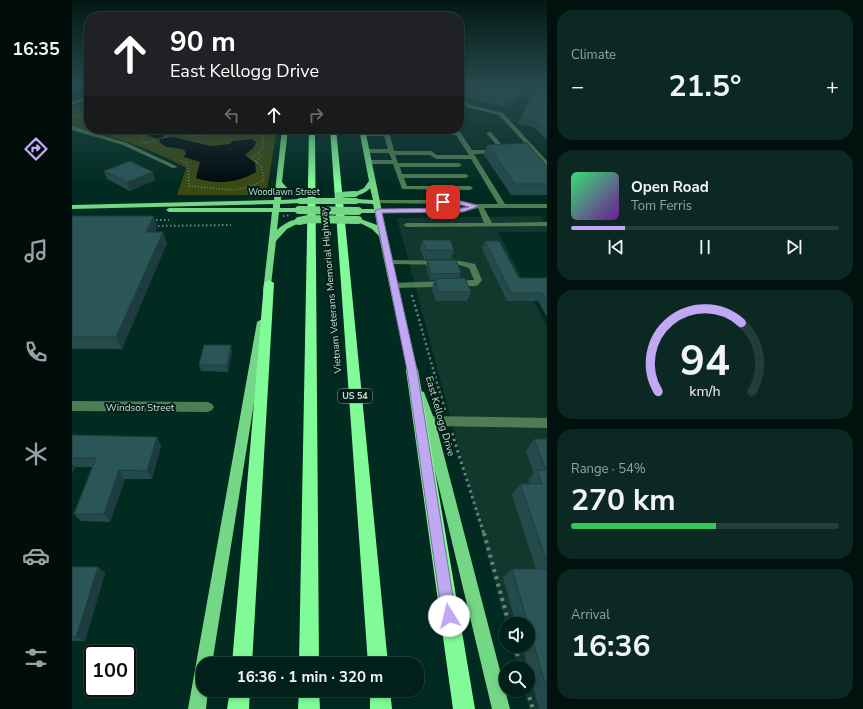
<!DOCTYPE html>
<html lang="en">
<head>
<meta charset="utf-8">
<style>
	body { margin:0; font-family:"Nunito Sans",sans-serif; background:#0b2822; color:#f1f3f6; height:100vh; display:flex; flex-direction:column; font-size:15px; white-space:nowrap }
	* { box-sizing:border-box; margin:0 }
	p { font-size:13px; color:#96a3a2 }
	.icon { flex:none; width:22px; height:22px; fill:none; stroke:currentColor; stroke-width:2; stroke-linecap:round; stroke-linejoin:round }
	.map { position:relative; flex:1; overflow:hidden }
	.side { display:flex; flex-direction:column; gap:10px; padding:10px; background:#01120e; width:316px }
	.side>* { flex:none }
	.guide { position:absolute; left:12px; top:12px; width:380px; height:122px; border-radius:16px; box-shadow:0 2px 6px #0003,0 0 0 1px #233e38; background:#202124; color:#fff; overflow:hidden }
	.controls { position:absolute; left:427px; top:617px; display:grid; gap:8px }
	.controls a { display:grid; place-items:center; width:36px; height:36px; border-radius:50%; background:#012019; box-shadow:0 2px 6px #0003,0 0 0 1px #233e38; font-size:20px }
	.speed { position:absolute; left:12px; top:645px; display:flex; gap:8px; font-size:20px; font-weight:700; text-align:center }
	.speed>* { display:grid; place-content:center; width:52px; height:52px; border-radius:50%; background:#012019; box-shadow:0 2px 6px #0003,0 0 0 1px #233e38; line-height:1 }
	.speed .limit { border:2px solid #111; border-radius:6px; background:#fff; color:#111 }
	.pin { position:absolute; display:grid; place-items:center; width:34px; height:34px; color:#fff; margin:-17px; border-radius:8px; box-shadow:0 2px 6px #0006 }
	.me { position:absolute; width:44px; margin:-22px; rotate:351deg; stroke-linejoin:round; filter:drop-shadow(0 0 3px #0008) }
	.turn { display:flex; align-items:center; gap:14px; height:84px; padding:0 20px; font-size:18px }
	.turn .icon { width:52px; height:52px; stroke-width:2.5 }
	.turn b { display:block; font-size:28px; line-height:34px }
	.lanes { display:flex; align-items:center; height:38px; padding:0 20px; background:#0003; justify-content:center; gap:20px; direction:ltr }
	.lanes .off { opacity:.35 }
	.big { font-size:30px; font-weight:700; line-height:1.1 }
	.side .widget { flex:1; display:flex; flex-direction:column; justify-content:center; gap:6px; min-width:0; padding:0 14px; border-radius:16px; background:#0b2822 }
	.side .dial { align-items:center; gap:0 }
	.dial svg { height:104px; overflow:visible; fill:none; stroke:#233e38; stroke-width:7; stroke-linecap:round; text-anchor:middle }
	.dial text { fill:#f1f3f6; stroke:none }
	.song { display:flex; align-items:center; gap:12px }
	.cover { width:48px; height:48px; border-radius:6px; background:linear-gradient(135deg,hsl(140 70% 55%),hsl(280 70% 35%)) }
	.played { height:4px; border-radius:2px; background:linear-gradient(90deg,#c0a8f3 20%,#233e38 20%) }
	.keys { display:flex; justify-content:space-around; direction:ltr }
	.heat { display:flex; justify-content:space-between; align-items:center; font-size:22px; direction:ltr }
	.charge { height:6px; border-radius:3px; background:linear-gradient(90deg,#34c759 54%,#233e38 0) }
	.trip { position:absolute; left:124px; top:657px; width:228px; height:40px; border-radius:16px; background:#012019; box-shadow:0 2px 6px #0003,0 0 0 1px #233e38; font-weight:700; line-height:40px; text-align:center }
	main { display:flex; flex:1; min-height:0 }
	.tab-bar { display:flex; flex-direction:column; width:72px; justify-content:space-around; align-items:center; background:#000d0a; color:#96a3a2 }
	.tab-bar .icon { width:28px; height:28px }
	.tab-bar .selected { color:#c0a8f3 }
	.tab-bar b { font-size:18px; color:#f1f3f6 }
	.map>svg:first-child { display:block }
	.built { fill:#12382e }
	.green { fill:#3b4913 }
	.water { fill:#010a0f }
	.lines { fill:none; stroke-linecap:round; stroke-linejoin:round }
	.path-far5 { stroke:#66857c; stroke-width:1; stroke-dasharray:1 1.5; stroke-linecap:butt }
	.path-far4 { stroke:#66857c; stroke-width:1.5; stroke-dasharray:1 2; stroke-linecap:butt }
	.path-far3 { stroke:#66857c; stroke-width:2; stroke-dasharray:1.5 2.5; stroke-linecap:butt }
	.path-far2 { stroke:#66857c; stroke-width:2.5; stroke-dasharray:2 3; stroke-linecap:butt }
	.path-far1 { stroke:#66857c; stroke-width:3; stroke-dasharray:2.5 3.5; stroke-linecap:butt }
	.path { stroke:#66857c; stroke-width:4; stroke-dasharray:3 4.5; stroke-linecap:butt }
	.minor { fill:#4e7d55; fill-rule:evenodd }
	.major { fill:#73d785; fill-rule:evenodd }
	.highway { fill:#80fb98; fill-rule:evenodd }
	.path-bridge { stroke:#66857c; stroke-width:2; stroke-dasharray:1.5 2.5; stroke-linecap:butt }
	.major-bridge-far1 { stroke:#73d785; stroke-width:6 }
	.major-bridge { stroke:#73d785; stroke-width:8 }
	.wall { fill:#254a4c }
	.shaded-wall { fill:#1e3c3e }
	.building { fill:#2b5658; stroke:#1e3c3e }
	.route { fill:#c0a8f3; stroke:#7d6d9e }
	.labels { text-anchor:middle; stroke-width:4; stroke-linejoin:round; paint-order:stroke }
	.far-street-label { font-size:9px; fill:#cbdfd8; stroke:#022018 }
	.shield { fill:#022018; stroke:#8fa69e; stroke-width:1 }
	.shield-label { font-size:9px; font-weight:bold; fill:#cbdfd8 }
	.street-label { font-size:10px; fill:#cbdfd8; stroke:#022018 }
</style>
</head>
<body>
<main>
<nav class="tab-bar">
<b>16:35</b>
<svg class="icon selected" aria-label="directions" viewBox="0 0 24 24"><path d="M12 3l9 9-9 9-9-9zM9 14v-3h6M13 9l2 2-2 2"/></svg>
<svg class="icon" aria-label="music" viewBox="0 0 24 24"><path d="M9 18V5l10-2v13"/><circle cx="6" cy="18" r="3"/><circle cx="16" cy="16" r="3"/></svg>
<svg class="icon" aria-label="phone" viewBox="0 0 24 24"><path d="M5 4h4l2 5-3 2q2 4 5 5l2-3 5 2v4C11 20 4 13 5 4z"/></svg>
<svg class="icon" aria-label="climate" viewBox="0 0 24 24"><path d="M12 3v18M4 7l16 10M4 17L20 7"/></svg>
<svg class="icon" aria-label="car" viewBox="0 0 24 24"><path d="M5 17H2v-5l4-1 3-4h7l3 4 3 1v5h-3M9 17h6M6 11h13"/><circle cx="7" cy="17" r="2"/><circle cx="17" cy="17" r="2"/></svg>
<svg class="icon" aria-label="filters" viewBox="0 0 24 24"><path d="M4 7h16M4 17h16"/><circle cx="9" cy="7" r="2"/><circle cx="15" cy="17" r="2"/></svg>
</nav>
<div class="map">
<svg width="475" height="709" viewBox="0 0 475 709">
	<rect width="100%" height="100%" fill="#012b21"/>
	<path class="built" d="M468,216L475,226V232H426L475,326V709H457L452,690H456V668H446L440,646H456V624H434L325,218Z"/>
	<path class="green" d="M7,105L17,108V129H92L118,136L134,135L149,129H205L194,195H105L114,169L113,167C75,147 41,136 0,127V106Z"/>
	<path class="water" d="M64,129H75L90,133L93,138L101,137L139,146L158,144L160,141L180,139L184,142L182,147L173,155L183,163L184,172C166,183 143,185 124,178L128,162L112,157L114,153L112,150C102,145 92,151 87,140L78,136L73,131Z"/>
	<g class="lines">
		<path class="path-far5" d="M0,115L9,117V121
			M48,129L62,131L70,135V138
			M153,133C166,128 179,128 191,134V138
			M190,133L199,129
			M90,138L96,137"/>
		<path class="path-far4" d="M70,137L71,143
			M72,143L94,137
			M109,160L116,164L117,186L162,190L178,187L192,180L189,166L180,158L191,148V137
			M184,162L188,158L187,152"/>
		<path class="path-far3" d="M80,220H97
			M82,226L159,225"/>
		<path class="path-far2" d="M340,295L369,397"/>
		<path class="path-far1" d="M369,396L373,411
			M380,433L412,534"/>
		<path class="path" d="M412,533L437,624
			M443,646L449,668
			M455,690L461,709"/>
		<path class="minor" d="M439,86H445L475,93V95Z
			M17,96V99L0,105V102Z
			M387,97L399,105L431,113L475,161V167L427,115L395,107L387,100Z
			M0,126L55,143L106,167L101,168L51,145L0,130Z
			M95,129L128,132L148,129C135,139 109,137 95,129Z
			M314,131H386L388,132L400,150H429L414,133L419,132L435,151V153L402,154L433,204H475V208H412L420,223L475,222V226L335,227L331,225L335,223H412L406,208L391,212H304V210L306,209L391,208L396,206L385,204L302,203L301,202L304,200H385L404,204H426L399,159H364L358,155H323L326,163H387L390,165L387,167H328L330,174H394L397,176L394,178H332L335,186H398L401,188L398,190L330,189L321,164H297L294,162L297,160H320L317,153H295L292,151L295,149H316L312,136H291L288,134L291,132L311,133ZM318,135H384L397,155H365L359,151H322Z
			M314,260L388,261L403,264L410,280L406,285L403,286L322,288L318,285L319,283L402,280L397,268L388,265L317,264H314Z
			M0,401L136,402L140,404L142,407L140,410L136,412L0,411Z
			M357,416L475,418V428L357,426L353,424L351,421L353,418Z"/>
		<path class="major" d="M210,129H216L210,182L216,189L231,195C226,198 214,194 210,189L209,200L228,199L231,201L228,203L208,204V208H227L230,210L227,212H207L205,230C211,224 221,218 230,219L231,221L215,229L204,241L198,294L195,295L191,292L200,212H97L94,210L97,208H201V204L0,209V205L202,200Z
			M287,129H293L315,236L347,378L346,381H338L337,378L307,236L300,229L282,220L286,218L305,225L303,213H286L283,211L286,209H302L301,204L284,203L281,201L284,199L301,200L298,188C295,192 285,198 280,194L292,188L297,181Z
			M190,319L195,322L140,664H131V690H136L134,709H116L185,322Z
			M348,391L352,392L353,395L363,421L438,709H420L351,421L343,395L344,392Z"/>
		<path class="highway" d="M237,129H243L247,664H227Z
			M258,129H264L316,664H296Z
			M197,280L202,283L180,664H160L192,283Z
			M340,365L344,367L346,370L403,709H381L334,370L336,367Z
			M158,690H178L177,709H155Z
			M227,690H247L248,709H226Z
			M298,690H318L320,709H298Z"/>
		<path class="path-bridge" d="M211,216L219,215"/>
		<path class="major-bridge-far1" d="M266,195L283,194
			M228,201H284"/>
		<path class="major-bridge" d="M227,210L286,211
			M227,221L237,219L286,220"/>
	</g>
	<path class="wall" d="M387,86H442V88L436,91L450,87L446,86H475V140L462,127L446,124L448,119L460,93L433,107L387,95Z
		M415,145L475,166V195H439L412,155Z
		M32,171L83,180L58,191L35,179Z
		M0,216L85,227L83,232L95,243L50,349H0Z
		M350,240L382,250L379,259H352L348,249Z
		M413,241L447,278H475V317L466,301H435L410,249Z
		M355,260L389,273L387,279L399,292L395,301H364L360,289L362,280H358L354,266Z
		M160,351L156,372L129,371L127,365Z
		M0,435L85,437L89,446L80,479H53L38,522L9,521L2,514L20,467H3L0,474Z
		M462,439H475V709H467L450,646H456V624H444L431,577L440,569H464L440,495L448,484H458L456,480L462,473L454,451Z
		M0,567H26L33,573L13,641H0Z"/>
	<path class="shaded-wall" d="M438,86H442V88L434,92L436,87Z
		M463,88L461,93L433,107L434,102Z
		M81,172L83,180L58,191L55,182Z
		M82,216L85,227L77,243L74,232Z
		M91,232L95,243L50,349L44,337Z
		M159,345L160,351L156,372L155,365Z
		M85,437L89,446L80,479L75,471Z
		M0,463L3,467L0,474Z
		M47,470L53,479L38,522L32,514Z
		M26,567L33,573L13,641L4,637Z"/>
	<path class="building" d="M387,86H438L436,87V91L452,86L463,88L434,102L387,90Z
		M463,88L475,91V133L464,122L448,119Z
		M455,143L475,166V184H443L415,145Z
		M58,161L81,172L55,182L32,171Z
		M0,216H82L74,232H91L44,337H0Z
		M350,240H378L382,250H354Z
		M413,241H427L447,278H475V302L470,293H439Z
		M355,260H384L389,273L359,274Z
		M393,278L399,292H366L363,279Z
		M132,345H159L155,365H127Z
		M0,435L85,437L75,471L47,470L32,514H2L24,458H0Z
		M462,439H475V562L448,484H470L465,470H474Z
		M0,567H26L4,637H0Z
		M440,569H475V690L456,624Z"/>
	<linearGradient id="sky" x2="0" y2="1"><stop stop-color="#011812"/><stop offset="0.46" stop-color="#274a4e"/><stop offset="1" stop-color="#274a4e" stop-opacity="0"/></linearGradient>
	<rect width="475" height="185" fill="url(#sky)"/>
	<path class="route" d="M371,200H385L407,206L391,212L310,213L345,370L384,616L382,621L377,623L372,621L370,616L335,370L303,211L306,209L390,208L397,207L385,204L369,203L368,202Z"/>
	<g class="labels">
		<g class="far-street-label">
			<text x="212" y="195">Woodlawn Street</text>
		</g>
		<rect class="shield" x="266" y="389" width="34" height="14" rx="3"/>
		<g class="shield-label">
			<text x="283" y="399">US 54</text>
		</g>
		<g class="street-label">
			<text transform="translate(258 290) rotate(-95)" y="4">Vietnam Veterans Memorial Highway</text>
			<text x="68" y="411">Windsor Street</text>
			<text transform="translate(369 416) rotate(74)" y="4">East Kellogg Drive</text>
		</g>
	</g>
</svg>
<div class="controls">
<a><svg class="icon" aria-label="sound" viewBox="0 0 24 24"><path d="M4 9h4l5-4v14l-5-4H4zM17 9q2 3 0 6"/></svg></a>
<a><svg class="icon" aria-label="search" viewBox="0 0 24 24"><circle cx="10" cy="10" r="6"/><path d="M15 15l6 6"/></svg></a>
</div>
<div class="speed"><div class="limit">100</div></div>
<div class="pin" style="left:371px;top:202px;background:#d93025"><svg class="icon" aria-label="arrive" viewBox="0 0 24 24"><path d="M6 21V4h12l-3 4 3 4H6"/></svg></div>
<svg class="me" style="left:377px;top:616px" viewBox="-20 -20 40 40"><circle r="19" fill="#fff"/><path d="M0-13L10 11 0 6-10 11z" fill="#c0a8f3"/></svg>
<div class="trip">16:36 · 1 min · 320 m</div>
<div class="guide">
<div class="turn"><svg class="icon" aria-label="ahead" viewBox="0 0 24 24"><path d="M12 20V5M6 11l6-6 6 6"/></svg><div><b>90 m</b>East Kellogg Drive</div></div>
<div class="lanes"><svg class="icon off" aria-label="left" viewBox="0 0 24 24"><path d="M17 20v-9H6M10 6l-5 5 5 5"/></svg><svg class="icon" aria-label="ahead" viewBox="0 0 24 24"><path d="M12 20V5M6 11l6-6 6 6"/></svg><svg class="icon off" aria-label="right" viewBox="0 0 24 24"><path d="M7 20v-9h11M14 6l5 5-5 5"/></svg></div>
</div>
</div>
<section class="side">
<div class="widget"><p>Climate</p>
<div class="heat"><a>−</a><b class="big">21.5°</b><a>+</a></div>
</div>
<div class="widget">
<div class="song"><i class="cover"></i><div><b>Open Road</b><p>Tom Ferris</p></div></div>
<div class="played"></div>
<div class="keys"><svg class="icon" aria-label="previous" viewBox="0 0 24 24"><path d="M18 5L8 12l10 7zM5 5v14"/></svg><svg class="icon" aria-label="pause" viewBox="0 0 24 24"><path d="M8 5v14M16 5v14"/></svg><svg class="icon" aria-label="next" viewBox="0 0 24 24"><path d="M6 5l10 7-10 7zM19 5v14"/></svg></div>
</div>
<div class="widget dial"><svg viewBox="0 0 100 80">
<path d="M14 69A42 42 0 1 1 86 69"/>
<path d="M14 69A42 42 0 0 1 78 16" stroke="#c0a8f3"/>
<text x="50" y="56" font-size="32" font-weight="700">94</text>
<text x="50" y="72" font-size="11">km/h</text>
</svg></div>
<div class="widget"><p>Range · 54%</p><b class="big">270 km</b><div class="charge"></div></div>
<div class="widget"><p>Arrival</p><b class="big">16:36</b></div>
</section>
</main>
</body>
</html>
